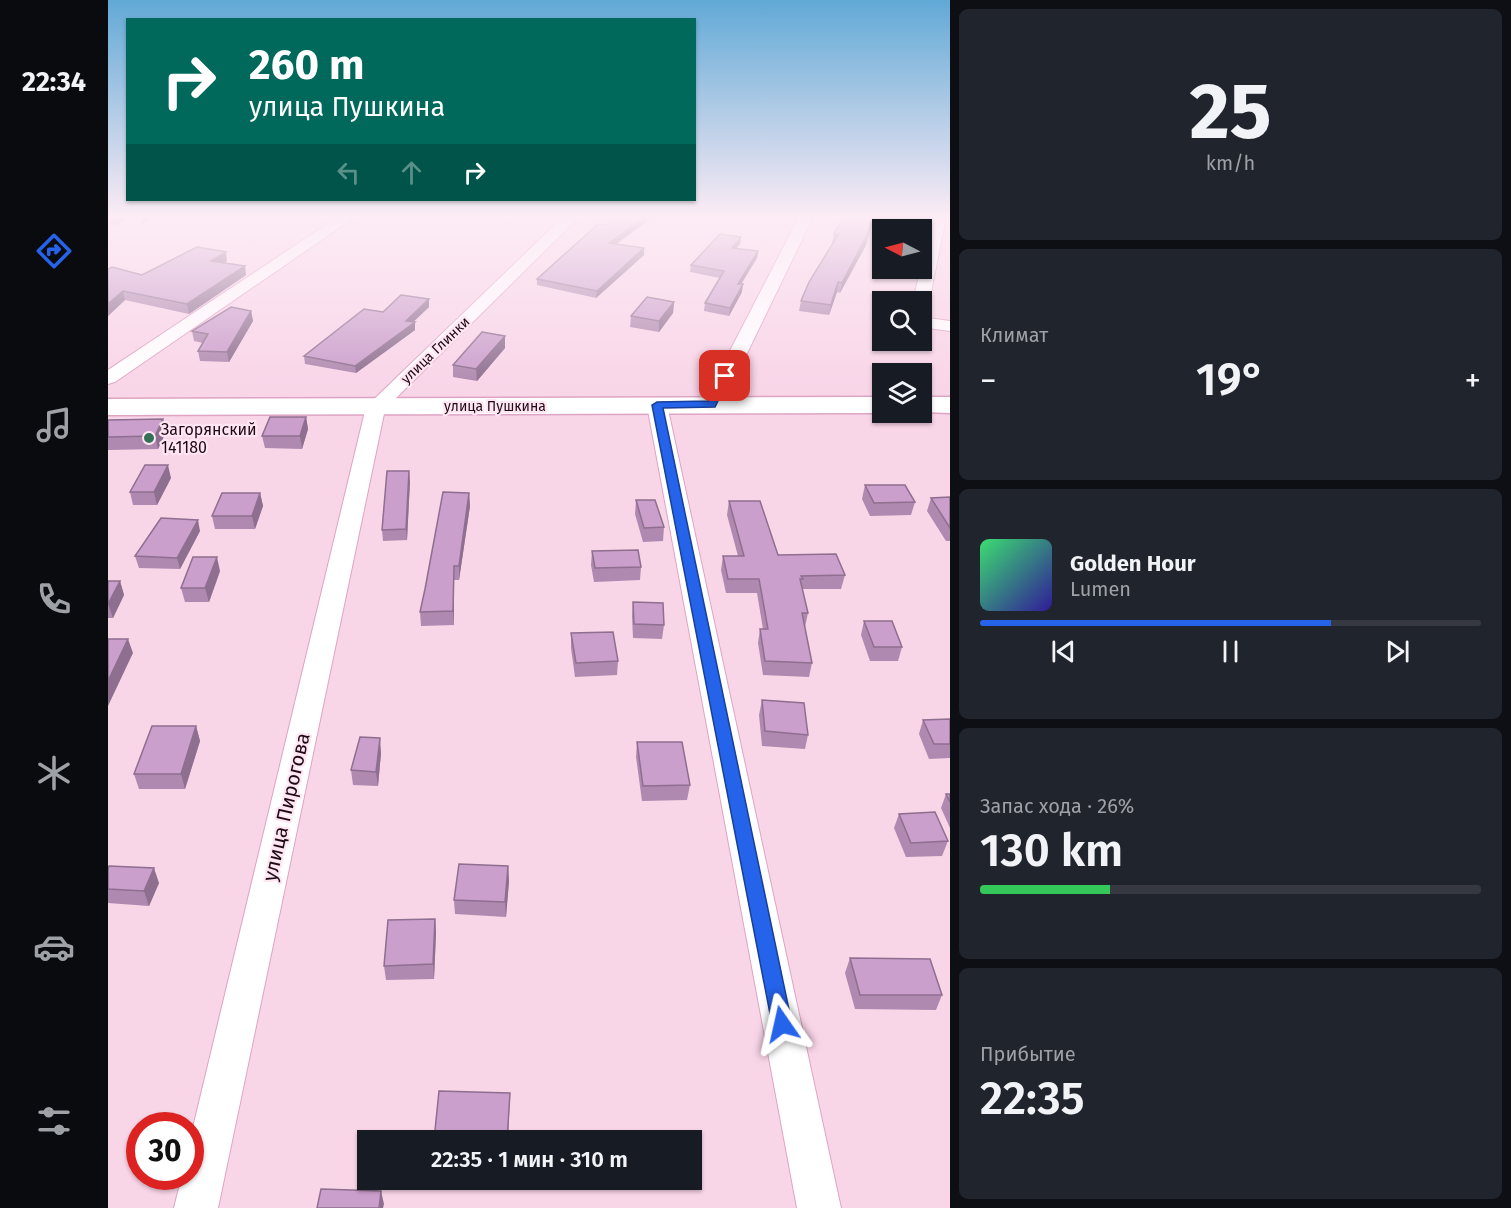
<!DOCTYPE html>
<html lang="ru">
<head>
<meta charset="utf-8">
<style>
	body { margin:0; font-family:"Fira Sans",sans-serif; background:#20242c; color:#f1f3f6; height:100vh; display:flex; flex-direction:column; font-size:22px; white-space:nowrap }
	* { box-sizing:border-box; margin:0 }
	p { font-size:20px; color:#9ea1a6 }
	.icon { flex:none; width:33px; height:33px; fill:none; stroke:currentColor; stroke-width:2; stroke-linecap:round; stroke-linejoin:round }
	.map { position:relative; flex:1; overflow:hidden }
	.drawer { display:flex; flex-direction:column; gap:9px; padding:9px; background:#0d0f14; width:561px }
	.drawer>* { flex:none }
	.hud { position:absolute; left:18px; top:18px; width:570px; height:183px; border-radius:0px; box-shadow:0 2px 4px #0004; background:#00695c; color:#fff; overflow:hidden }
	.needle { width:39px; rotate:276deg }
	.controls { position:absolute; left:764px; top:219px; display:grid; gap:12px }
	.controls a { display:grid; place-items:center; width:60px; height:60px; border-radius:0px; background:#171b24; box-shadow:0 2px 4px #0004; font-size:30px }
	.speed { position:absolute; left:18px; top:1112px; display:flex; gap:12px; font-size:30px; font-weight:700; text-align:center }
	.speed>* { display:grid; place-content:center; width:78px; height:78px; border-radius:50%; background:#171b24; box-shadow:0 2px 4px #0004; line-height:1 }
	.speed .limit { border:9px solid #d22; background:#fff; color:#111 }
	.pin { position:absolute; display:grid; place-items:center; width:51px; height:51px; color:#fff; margin:-26px; border-radius:12px; box-shadow:0 3px 9px #0006 }
	.me { position:absolute; width:66px; margin:-33px; rotate:349deg; stroke-linejoin:round; filter:drop-shadow(0 0 4px #0008) }
	.turn { display:flex; align-items:center; gap:21px; height:126px; padding:0 24px; font-size:27px }
	.turn .icon { width:78px; height:78px; stroke-width:2.5 }
	.turn b { display:block; font-size:42px; line-height:51px }
	.lanes { display:flex; align-items:center; height:57px; padding:0 24px; background:#0003; justify-content:center; gap:30px; direction:ltr }
	.lanes .off { opacity:.35 }
	.big { font-size:45px; font-weight:600; line-height:1.1 }
	.drawer .tile { flex:1; display:flex; flex-direction:column; justify-content:center; gap:9px; min-width:0; padding:0 21px; border-radius:9px; background:#20242c }
	.drawer .dial { align-items:center; gap:0 }
	.dial b { font-size:78px; line-height:1 }
	.song { display:flex; align-items:center; gap:18px }
	.cover { width:72px; height:72px; border-radius:9px; background:linear-gradient(135deg,hsl(140 70% 55%),hsl(250 70% 35%)) }
	.played { height:6px; border-radius:3px; background:linear-gradient(90deg,#2563eb 70%,#363941 70%) }
	.keys { display:flex; justify-content:space-around; direction:ltr }
	.heat { display:flex; justify-content:space-between; align-items:center; font-size:33px; direction:ltr }
	.charge { height:9px; border-radius:4px; background:linear-gradient(90deg,#34c759 26%,#363941 0) }
	.trip { position:absolute; left:249px; top:1130px; width:345px; height:60px; border-radius:0px; background:#171b24; box-shadow:0 2px 4px #0004; font-weight:600; line-height:60px; text-align:center }
	main { display:flex; flex:1; min-height:0 }
	.menu { display:flex; flex-direction:column; width:108px; justify-content:space-around; align-items:center; background:#090b0e; color:#9ea1a6 }
	.menu .icon { width:42px; height:42px }
	.menu .current { color:#2563eb }
	.menu b { font-size:27px; color:#f1f3f6 }
	.map>svg:first-child { display:block }
	.lines { fill:none; stroke-linecap:round; stroke-linejoin:round }
	.minor-casing { stroke:#dea4c3; stroke-width:2 }
	.secondary-casing { stroke:#dea4c3; stroke-width:3 }
	.minor { fill:#fff; fill-rule:evenodd }
	.secondary { fill:#fff; fill-rule:evenodd }
	.wall { fill:#af89af }
	.shaded-wall { fill:#8e6f8f }
	.building { fill:#cb9fcc; stroke:#8e6f8f; stroke-width:1.5 }
	.route { fill:#2563eb; stroke:#184099; stroke-width:1.5 }
	.poi-dot { fill:#357059; stroke:#ffe6f2; stroke-width:2 }
	.labels { text-anchor:middle; stroke-width:4.5; stroke-linejoin:round; paint-order:stroke }
	.far-street-label { font-size:14px; fill:#1f0b17; stroke:#ffe6f2 }
	.poi-label { font-size:16px; fill:#1f0b17; stroke:#ffe6f2; text-anchor:start }
	.near-street-label { font-size:20px; fill:#1f0b17; stroke:#ffe6f2 }
</style>
</head>
<body>
<main>
<nav class="menu">
<b>22:34</b>
<svg class="icon current" aria-label="directions" viewBox="0 0 24 24"><path d="M12 3l9 9-9 9-9-9zM9 14v-3h6M13 9l2 2-2 2"/></svg>
<svg class="icon" aria-label="music" viewBox="0 0 24 24"><path d="M9 18V5l10-2v13"/><circle cx="6" cy="18" r="3"/><circle cx="16" cy="16" r="3"/></svg>
<svg class="icon" aria-label="phone" viewBox="0 0 24 24"><path d="M5 4h4l2 5-3 2q2 4 5 5l2-3 5 2v4C11 20 4 13 5 4z"/></svg>
<svg class="icon" aria-label="climate" viewBox="0 0 24 24"><path d="M12 3v18M4 7l16 10M4 17L20 7"/></svg>
<svg class="icon" aria-label="car" viewBox="0 0 24 24"><path d="M5 17H2v-5l4-1 3-4h7l3 4 3 1v5h-3M9 17h6M6 11h13"/><circle cx="7" cy="17" r="2"/><circle cx="17" cy="17" r="2"/></svg>
<svg class="icon" aria-label="filters" viewBox="0 0 24 24"><path d="M4 7h16M4 17h16"/><circle cx="9" cy="7" r="2"/><circle cx="15" cy="17" r="2"/></svg>
</nav>
<div class="map">
<svg width="842" height="1208" viewBox="0 0 842 1208">
	<rect width="100%" height="100%" fill="#f9d5e8"/>
	<g class="lines">
		<g class="minor-casing">
			<path id="minor" d="M0,217H10L0,223Z
				M230,217H247L7,382L0,384V370Z
				M455,217H471L277,409L110,1208H66L74,1176H82V1140L258,407Z
				M691,217H705L614,405L604,411L597,409L594,405Z
				M824,217H838L821,302L813,307V302H805Z
				M813,317L842,321V331L813,327Z
				M549,399L559,405L733,1208H689L539,405Z"/>
		</g>
		<g class="secondary-casing">
			<path id="secondary" d="M774,397V413L0,415V399Z
				M813,397H842V413L813,412Z"/>
		</g>
		<use href="#minor" class="minor"/>
		<use href="#secondary" class="secondary"/>
	</g>
	<path class="wall" d="M1,217H20L8,225L2,224Z
		M506,217H545L508,244L536,255L488,298L429,285V279L499,225Z
		M734,217H766L758,245L732,293L729,292L721,315L691,311L693,301L725,243H724L726,234L733,222Z
		M780,217H819L817,223L780,218Z
		M633,237L632,244L628,248L650,251L649,258L633,284L634,292L621,316L596,311L597,303L612,278L582,272L583,265Z
		M119,261L116,263L138,275L81,314L17,300L0,316V269L34,275Z
		M768,295L774,302V322L764,321Z
		M321,299V307L305,322L307,330L248,373L197,364L196,356L275,312Z
		M566,302L565,313L551,332L522,327L523,316Z
		M143,311L145,321L121,362L92,361L90,351L95,343L86,341L84,331Z
		M397,336V348L369,381L345,377V365Z
		M785,340H790L788,347Z
		M198,417L200,429L194,449L157,448L154,436Z
		M55,419L58,432L50,449L0,450V420Z
		M63,478L49,505H25L22,492Z
		M302,481L299,540L275,541L274,530Z
		M757,485L807,502L803,515L762,516L754,499Z
		M152,493L155,506L147,529H107L104,516Z
		M361,493L362,506L351,580H346V625L313,626L312,612Z
		M842,497V541H838L819,511L823,498Z
		M528,500L556,527L555,541L535,542L527,514Z
		M621,501L670,555L737,575L733,589H694L700,613L697,627L704,663L701,677L655,675L650,643L652,629H655L649,593H618L613,570L615,556H630L619,515Z
		M92,531L72,569L31,568L27,556Z
		M484,551L533,567L532,580L486,582L483,565Z
		M112,571L101,602H77L73,588Z
		M0,581H12L16,595L5,618H0Z
		M525,602L556,625L554,639L525,638L524,616Z
		M756,621L794,647L790,661H762L753,635Z
		M463,633L510,661L509,675L467,677L463,648Z
		M654,700L700,735L697,749L654,746L651,715Z
		M842,719V758L821,759L811,734L815,720Z
		M88,726L92,741L77,789H31L26,774Z
		M529,742L582,785L579,800L534,801L528,757Z
		M273,753L270,786L245,785L243,770Z
		M838,794H842V828L833,808Z
		M791,814L840,841L834,856L798,857L786,828Z
		M400,866L401,881L398,917L347,914L346,900Z
		M0,869L51,883L41,906L0,903Z
		M327,919L328,933L326,979L278,980L276,966Z
		M742,958L834,995L828,1010L747,1009L737,973Z"/>
	<path class="shaded-wall" d="M20,217L8,225L7,218Z
		M32,217H45L34,224Z
		M537,217H545L500,250L501,243Z
		M765,217H766L758,245L732,293L734,283Z
		M633,237L632,244L623,255L624,248Z
		M536,248V255L488,298L489,291Z
		M650,251L649,258L629,291L630,284Z
		M118,252L119,261L105,270L103,261Z
		M137,266L138,275L81,314L79,304Z
		M730,282L729,292L721,315L723,305Z
		M635,284L634,292L621,316L622,308Z
		M15,291L17,300L0,316V304Z
		M321,299V307L300,327L307,322V330L248,373L247,366L298,321Z
		M566,302L565,313L551,332V321Z
		M143,311L145,321L121,362L119,352Z
		M397,336V348L369,381L368,369Z
		M198,417L200,429L194,449L192,436Z
		M55,419L58,432L50,449L47,436Z
		M60,465L63,478L49,505L46,492Z
		M301,471L302,481L299,540L298,529Z
		M152,493L155,506L147,529L144,516Z
		M361,493L362,506L351,580V566Z
		M90,520L92,531L72,569L69,558Z
		M109,557L112,571L101,602L97,588Z
		M346,566V625L345,611Z
		M12,581L16,595L5,618L0,604Z
		M20,639L25,653L0,706V681Z
		M88,726L92,741L77,789L73,774Z
		M272,738L273,753L270,786L268,772Z
		M400,866L401,881L398,917L397,902Z
		M46,868L51,883L41,906L36,891Z
		M327,919L328,933L326,979L325,964Z
		M402,1093L400,1140H399Z
		M273,1191L276,1204L275,1208H271Z"/>
	<path class="building" d="M506,217H537L501,243L536,248L489,291L429,279L490,224L499,225Z
		M736,217H765L759,235L734,283L730,282L723,305L693,301L701,282L730,235L726,234Z
		M612,234L633,237L624,248L650,251L630,284H635L622,308L597,303L616,271L583,265Z
		M89,247L118,252L103,261L137,266L79,304L15,291L0,304V269L4,267L34,275Z
		M293,295L321,299L298,321L307,322L247,366L196,356L256,309L275,312Z
		M768,295L796,299L795,302H774V316L765,315Z
		M539,297L566,302L551,321L523,316Z
		M123,307L143,311L119,352L90,351L100,334L84,331Z
		M374,332L397,336L368,369L345,365Z
		M162,417H198L192,436H154Z
		M55,419L47,436L0,437V420Z
		M37,465H60L46,492H22Z
		M279,471H301L298,529L274,530Z
		M757,485H797L807,502L766,503Z
		M335,492L361,493L351,566H346L345,611L312,612L317,589Z
		M114,493H152L144,516H104Z
		M842,497V528L823,498Z
		M528,500H547L556,527L536,528Z
		M621,501H652L670,555L728,554L737,575L693,576L695,579H692L700,613H694L704,663L657,661L652,629H660L651,579H620L615,556H636Z
		M53,518L90,520L69,558L27,556Z
		M530,550L533,567L487,568L484,551Z
		M85,557H109L97,588H73Z
		M0,581H12L0,604Z
		M525,602L555,603L556,625L526,624Z
		M756,621H784L794,647H766Z
		M505,632L510,661L468,663L463,633Z
		M0,639H20L0,681Z
		M654,700L696,703L700,735L657,731Z
		M842,719V744H826L815,720Z
		M44,726H88L73,774H26Z
		M252,737L272,738L268,772L243,770Z
		M529,742H574L582,785L535,786Z
		M838,794H842V802Z
		M827,812L840,841L803,843L791,814Z
		M351,864L400,866L397,902L346,900Z
		M1,866L46,868L36,891L0,889V869Z
		M327,919L325,964L276,966L280,920Z
		M742,958L822,959L834,995H752Z
		M331,1091L402,1093L399,1140H326Z
		M213,1189L273,1191L271,1208H209Z"/>
	<linearGradient id="sky" x2="0" y2="1"><stop stop-color="#61a9d6"/><stop offset="0.56" stop-color="#fcecf5"/><stop offset="1" stop-color="#fcecf5" stop-opacity="0"/></linearGradient>
	<rect width="842" height="387" fill="url(#sky)"/>
	<path class="route" d="M617,373L622,376L607,407L555,408L684,1024L681,1031L674,1034L667,1031L664,1024L544,405L549,402L600,401L612,376Z"/>
	<circle class="poi-dot" cx="41" cy="438" r="6"/>
	<g class="labels">
		<g class="far-street-label">
			<text transform="translate(327 350) rotate(-44)" y="5">улица Глинки</text>
			<text x="387" y="411">улица Пушкина</text>
		</g>
		<g class="poi-label">
			<text x="53" y="435">Загорянский<tspan x="53" dy="18">141180</tspan></text>
		</g>
		<g class="near-street-label">
			<text transform="translate(178 807) rotate(-77)" y="7">улица Пирогова</text>
		</g>
	</g>
</svg>
<div class="controls">
<a><svg class="needle" viewBox="-14 -14 28 28"><path d="M0-13l5 13h-10z" fill="#e53935"/><path d="M0 13l5-13h-10z" fill="#9ea1a6"/></svg></a>
<a><svg class="icon" aria-label="search" viewBox="0 0 24 24"><circle cx="10" cy="10" r="6"/><path d="M15 15l6 6"/></svg></a>
<a><svg class="icon" aria-label="layers" viewBox="0 0 24 24"><path d="M12 4l9 5-9 5-9-5zM3 14l9 5 9-5"/></svg></a>
</div>
<div class="speed"><div class="limit">30</div></div>
<div class="pin" style="left:617px;top:376px;background:#d93025"><svg class="icon" aria-label="arrive" viewBox="0 0 24 24"><path d="M6 21V4h12l-3 4 3 4H6"/></svg></div>
<svg class="me" style="left:674px;top:1024px" viewBox="-20 -20 40 40"><path d="M0-17L14 15 0 8-14 15z" fill="#2563eb" stroke="#fff" stroke-width="4"/></svg>
<div class="trip">22:35 · 1 мин · 310 m</div>
<div class="hud">
<div class="turn"><svg class="icon" aria-label="right" viewBox="0 0 24 24"><path d="M7 20v-9h11M14 6l5 5-5 5"/></svg><div><b>260 m</b>улица Пушкина</div></div>
<div class="lanes"><svg class="icon off" aria-label="left" viewBox="0 0 24 24"><path d="M17 20v-9H6M10 6l-5 5 5 5"/></svg><svg class="icon off" aria-label="ahead" viewBox="0 0 24 24"><path d="M12 20V5M6 11l6-6 6 6"/></svg><svg class="icon" aria-label="right" viewBox="0 0 24 24"><path d="M7 20v-9h11M14 6l5 5-5 5"/></svg></div>
</div>
</div>
<section class="drawer">
<div class="tile dial"><b>25</b><p>km/h</p></div>
<div class="tile"><p>Климат</p>
<div class="heat"><a>−</a><b class="big">19°</b><a>+</a></div>
</div>
<div class="tile">
<div class="song"><i class="cover"></i><div><b>Golden Hour</b><p>Lumen</p></div></div>
<div class="played"></div>
<div class="keys"><svg class="icon" aria-label="previous" viewBox="0 0 24 24"><path d="M18 5L8 12l10 7zM5 5v14"/></svg><svg class="icon" aria-label="pause" viewBox="0 0 24 24"><path d="M8 5v14M16 5v14"/></svg><svg class="icon" aria-label="next" viewBox="0 0 24 24"><path d="M6 5l10 7-10 7zM19 5v14"/></svg></div>
</div>
<div class="tile"><p>Запас хода · 26%</p><b class="big">130 km</b><div class="charge"></div></div>
<div class="tile"><p>Прибытие</p><b class="big">22:35</b></div>
</section>
</main>
</body>
</html>
